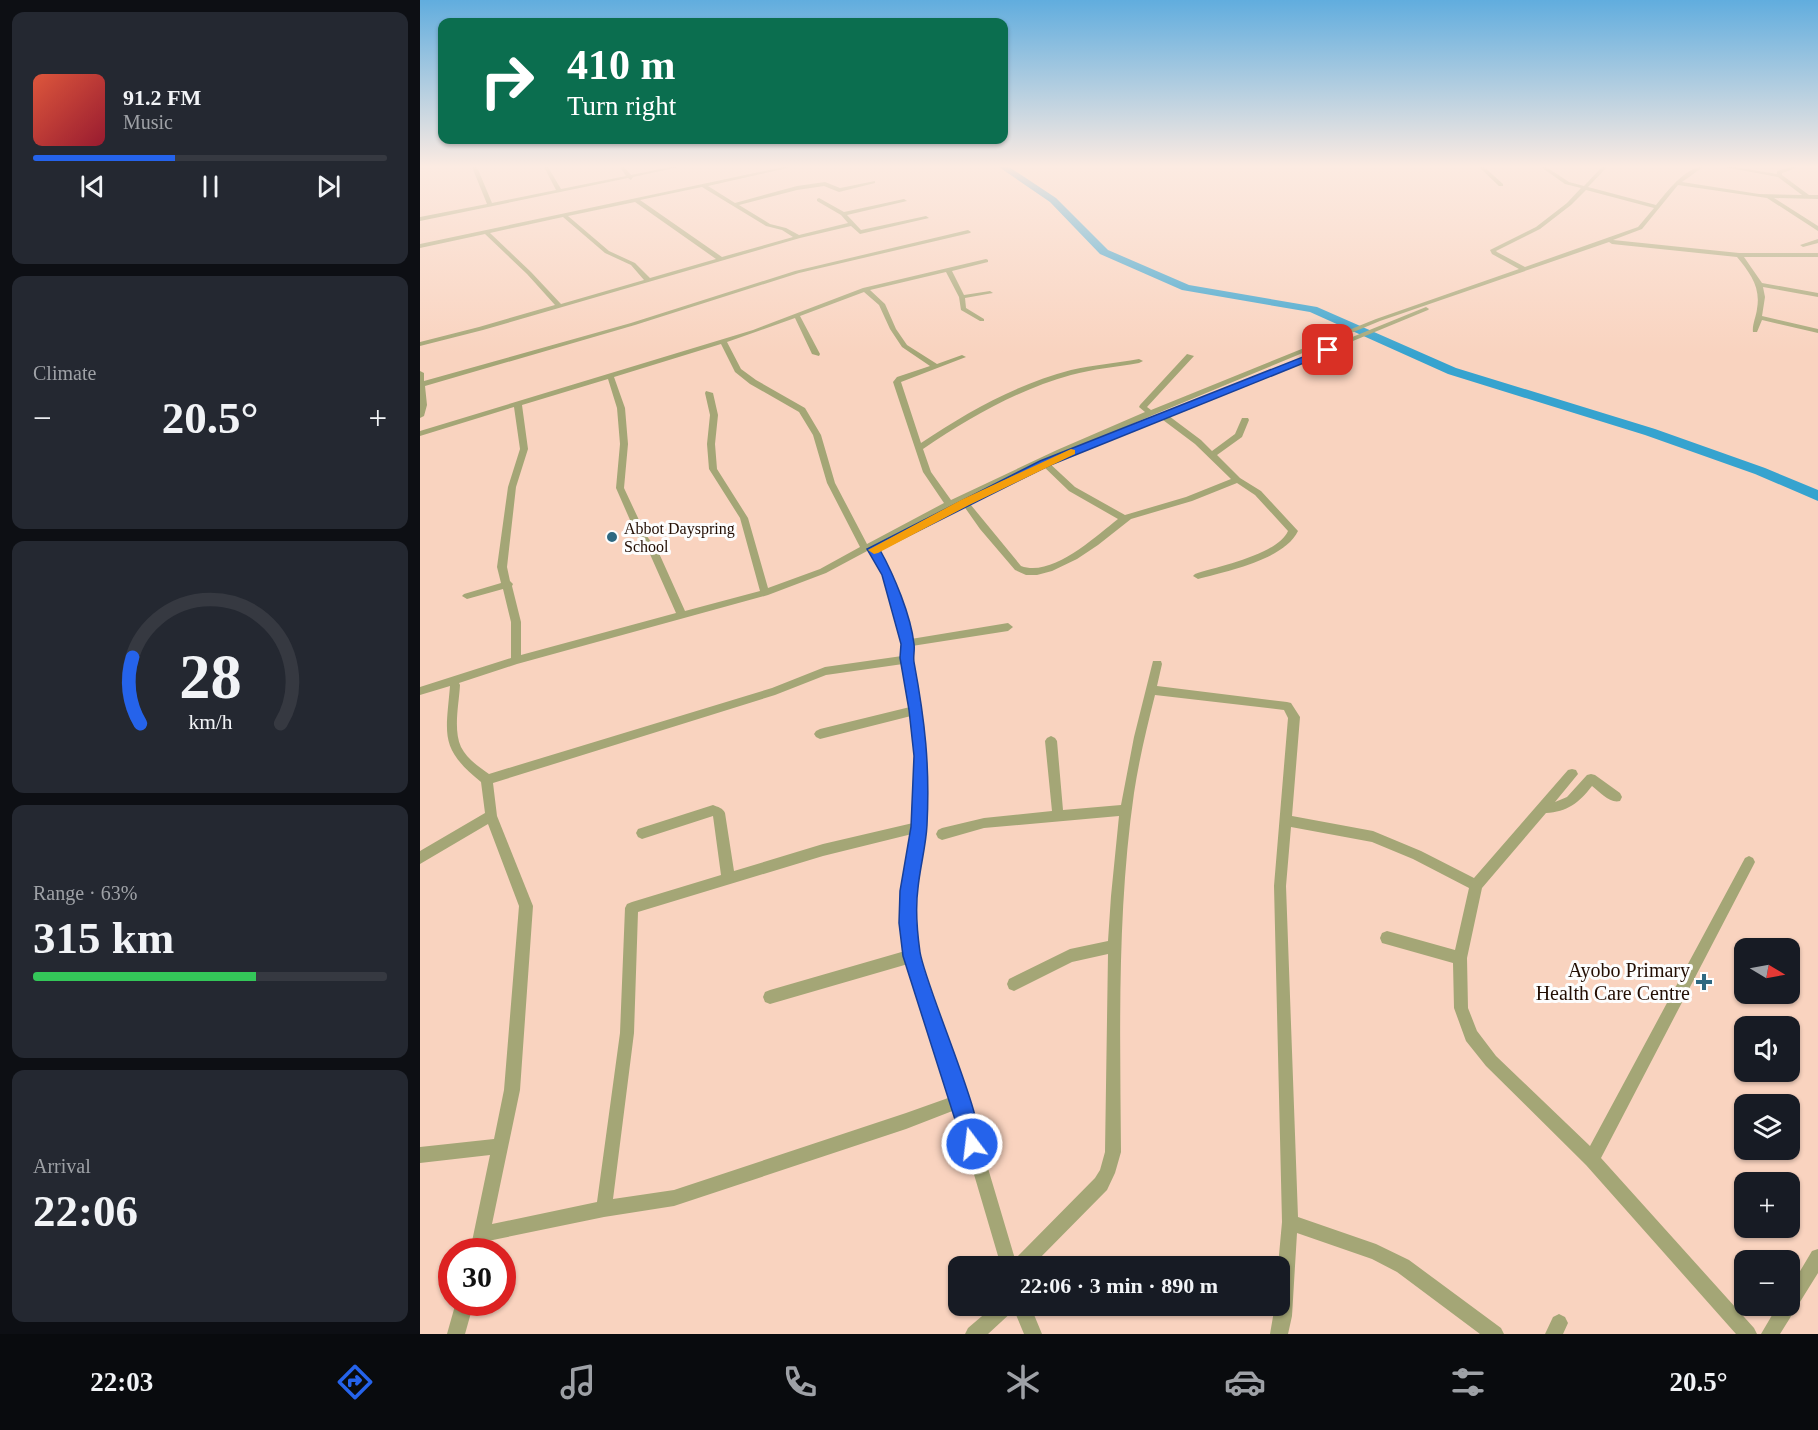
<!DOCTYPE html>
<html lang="en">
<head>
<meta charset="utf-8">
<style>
	body { margin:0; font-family:"Times New Roman",serif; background:#242831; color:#f1f3f6; height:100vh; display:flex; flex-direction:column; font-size:22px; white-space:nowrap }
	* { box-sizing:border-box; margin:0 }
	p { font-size:20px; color:#9ea1a6 }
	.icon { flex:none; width:33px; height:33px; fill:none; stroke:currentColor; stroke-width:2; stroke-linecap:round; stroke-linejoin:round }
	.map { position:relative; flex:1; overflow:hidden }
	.side { display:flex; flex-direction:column; gap:12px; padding:12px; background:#0d0f14; width:420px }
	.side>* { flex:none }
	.banner { position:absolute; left:18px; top:18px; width:570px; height:126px; border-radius:12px; box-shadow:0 2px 4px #0004; background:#0b6e4f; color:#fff; overflow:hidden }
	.needle { width:39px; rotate:100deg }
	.tools { position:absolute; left:1314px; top:938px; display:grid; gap:12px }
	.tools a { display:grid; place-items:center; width:66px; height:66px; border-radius:12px; background:#171b24; box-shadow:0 2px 4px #0004; font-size:30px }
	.speed { position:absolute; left:18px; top:1238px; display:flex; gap:12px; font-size:30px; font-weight:700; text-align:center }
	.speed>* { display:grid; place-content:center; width:78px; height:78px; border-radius:50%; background:#171b24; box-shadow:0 2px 4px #0004; line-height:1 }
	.speed .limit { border:9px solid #d22; background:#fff; color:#111 }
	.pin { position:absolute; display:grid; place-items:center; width:51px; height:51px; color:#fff; margin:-26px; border-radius:12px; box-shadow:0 3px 9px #0006 }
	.me { position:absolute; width:66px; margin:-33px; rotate:345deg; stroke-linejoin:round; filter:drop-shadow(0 0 4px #0008) }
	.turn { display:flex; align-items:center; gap:21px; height:126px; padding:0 30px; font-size:27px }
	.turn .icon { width:78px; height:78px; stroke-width:2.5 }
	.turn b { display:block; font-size:42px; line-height:51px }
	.big { font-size:45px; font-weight:700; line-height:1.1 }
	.side .tile { flex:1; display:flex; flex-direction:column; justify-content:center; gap:9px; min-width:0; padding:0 21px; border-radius:12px; background:#242831 }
	.side .dial { align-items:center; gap:0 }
	.dial svg { height:156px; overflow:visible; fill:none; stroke:#363941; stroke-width:7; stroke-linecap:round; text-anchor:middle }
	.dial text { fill:#f1f3f6; stroke:none }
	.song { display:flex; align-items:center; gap:18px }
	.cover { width:72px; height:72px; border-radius:9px; background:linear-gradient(135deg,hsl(10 70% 55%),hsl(350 70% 35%)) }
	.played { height:6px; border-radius:3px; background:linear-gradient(90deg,#2563eb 40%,#363941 40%) }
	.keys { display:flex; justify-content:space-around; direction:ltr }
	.heat { display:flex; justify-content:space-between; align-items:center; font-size:33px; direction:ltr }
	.charge { height:9px; border-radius:4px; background:linear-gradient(90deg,#34c759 63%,#363941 0) }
	.trip { position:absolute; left:528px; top:1256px; width:342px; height:60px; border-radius:12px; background:#171b24; box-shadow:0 2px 4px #0004; font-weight:700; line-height:60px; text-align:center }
	.menu { display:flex; height:96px; justify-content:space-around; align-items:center; background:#090b0e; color:#9ea1a6 }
	.menu .icon { width:42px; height:42px }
	.menu .active { color:#2563eb }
	.menu b { font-size:27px; color:#f1f3f6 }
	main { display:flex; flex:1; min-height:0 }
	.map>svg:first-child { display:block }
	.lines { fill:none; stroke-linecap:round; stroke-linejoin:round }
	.river { fill:#36a3cf; fill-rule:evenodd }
	.minor { fill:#a4a676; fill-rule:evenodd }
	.route { fill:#2563eb; stroke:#184099; stroke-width:1.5 }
	.slow { fill:#f59e0b }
	.poi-dot { fill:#2e6881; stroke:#fdfdfd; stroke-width:2 }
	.labels { text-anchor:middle; stroke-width:6; stroke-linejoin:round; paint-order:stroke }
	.poi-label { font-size:16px; fill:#230e03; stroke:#fdfdfd; text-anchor:start }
	.near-poi-label { font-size:20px; fill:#230e03; stroke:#fdfdfd; text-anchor:end }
</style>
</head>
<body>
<main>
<section class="side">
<div class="tile">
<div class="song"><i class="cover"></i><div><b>91.2 FM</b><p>Music</p></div></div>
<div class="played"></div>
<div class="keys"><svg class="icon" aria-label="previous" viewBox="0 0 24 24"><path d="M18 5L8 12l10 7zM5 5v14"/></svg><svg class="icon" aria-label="pause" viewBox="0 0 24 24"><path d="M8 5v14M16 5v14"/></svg><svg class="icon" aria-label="next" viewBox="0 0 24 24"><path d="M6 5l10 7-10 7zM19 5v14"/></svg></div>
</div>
<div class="tile"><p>Climate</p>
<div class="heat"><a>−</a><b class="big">20.5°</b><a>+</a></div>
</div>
<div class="tile dial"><svg viewBox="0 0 100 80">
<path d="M14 69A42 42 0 1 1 86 69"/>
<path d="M14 69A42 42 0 0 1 10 35" stroke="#2563eb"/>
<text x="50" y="56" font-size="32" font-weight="700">28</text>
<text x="50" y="72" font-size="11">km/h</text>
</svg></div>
<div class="tile"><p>Range · 63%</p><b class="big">315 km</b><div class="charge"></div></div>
<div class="tile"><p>Arrival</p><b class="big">22:06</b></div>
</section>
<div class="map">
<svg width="1398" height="1334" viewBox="0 0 1398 1334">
	<rect width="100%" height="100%" fill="#f9d3bf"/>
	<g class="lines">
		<path class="river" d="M579,167H589L636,198L688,250L769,285L897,307L1036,368L1235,429L1345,468L1398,490V501L1335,474L1225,435L1028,374L890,312L762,290L680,254L630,202Z"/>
		<path class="minor" d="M52,167H57L72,203L136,190L124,167H128L141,189L206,176L200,167H204L211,175L250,167H259L213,177L211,180L208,178L0,221V217L67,204Z
			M363,167H372L288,186L315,203L377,186L405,182L420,188L455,181V183L419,192L404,186L377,190L319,205L350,224L366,228L379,235L428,223L421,215L397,201V199L399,198L424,212L484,199L487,201L427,215L441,230L506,216L509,218L440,234L431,226L380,238L63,330L0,346V342L59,327L135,305L107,274L65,234L0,248V244ZM282,187L346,226L362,230L373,237L302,257L220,200ZM215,202L296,259L230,278L215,263L189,251L148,216ZM143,217L185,253L211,265L224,280L141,304L111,272L70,233Z
			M1059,167H1064L1083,184V186H1079Z
			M1121,167H1126L1149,182L1164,186L1182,167H1187L1168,187L1236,205C1246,193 1266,166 1283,167L1262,182L1339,194L1382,195L1358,177L1304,167H1315L1357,174V171L1372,167H1379L1362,173V175L1389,195H1398V199L1354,198L1398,226V231L1347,198L1258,185L1222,229L1193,240L1319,253H1398V257H1324L1342,283L1398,293V297L1343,287L1345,297L1342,316L1398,329V333L1342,320L1337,332H1333C1332,325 1336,317 1337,309C1341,287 1330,273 1317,257L1192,244L1189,242L960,321L733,415L627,461L655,487L705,515L766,497L811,479L775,444L739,417V413H745L781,440L792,451L815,434L822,418H828L829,420L822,437L797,455L820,478L841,491L878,531C864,560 807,571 778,579L773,576L775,574C799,566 857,555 868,531L835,495L817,483L772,501L711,519L678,545L657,559L632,571L617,575H606L595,570L560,529L541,502L456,547L473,575L491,639L588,623L593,627L588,631L492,646V659L501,710L507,756L505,827L495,891V923L499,956L548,1101L595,1259L675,1178L680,1170L685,1152L688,954L652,962L594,991L589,989L587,984L589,979L650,949L688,941L691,896L699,816L564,828L522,840L518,838L516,834L518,830L522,828L564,818L632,811L625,741L627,738L631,736L635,738L637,741L643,810L701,805L714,737L733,661H741L742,664L737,686L867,702L871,703L880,717L872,816L953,831L1001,851L1054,878L1148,770L1152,769L1156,770L1158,774L1135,802L1147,797L1167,775L1171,774L1175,775L1200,793L1202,797L1200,801C1190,804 1180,792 1172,786C1159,803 1147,812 1126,813L1062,888L1047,958L1048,1008L1057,1031L1076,1056L1170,1146L1325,858L1329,856L1333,858L1335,862L1333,866L1181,1158L1334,1328L1337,1334H1316L1166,1165L1066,1066L1046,1041L1034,1008L1033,963L962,943L960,938L962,933L967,931L1035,950L1049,888L993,859L952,842L871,827L866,886L878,1217L956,1244L989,1260L1081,1328L1084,1334H1060L977,1272L952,1259L877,1233L872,1316L868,1334H850L855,1305H860L858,1266L862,1222L854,886L868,718L864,710L735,695C727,727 719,760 714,793C697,912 700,1032 701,1152L695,1173L687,1190L612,1266H581L535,1110L486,1129L254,1206L184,1217L68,1241L66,1251H50L70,1155L0,1163V1147L74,1139L84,1090L99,906L68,824L0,864V851L65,813L61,782C19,748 26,735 30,686L0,695V687L91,658V622L83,589L47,599L42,596L44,594L81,583L77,567L88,487L100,449L94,407L0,436V431L333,330L443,288L566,259L568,260V262L532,271L544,295L570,291L573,293L545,298L546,308L564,319V321H560L541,310L539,297L526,272L450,290L465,304L476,329L487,345L517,364L542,355L546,357L481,382L501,443C547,412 597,384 651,370C673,365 696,363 719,359L723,361L719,363C696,367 673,369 651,375C597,390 549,418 503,449L511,472L531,500L637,450L725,412L719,407L720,405L767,354L774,356L727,407L731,410L956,319L1099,269L1072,254L1070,250L1116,227L1147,203L1161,188L1145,184ZM1166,190L1234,208L1218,227L1105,267L1077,252L1076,251L1120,229L1151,205ZM444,292L459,305L470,329L482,347L510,366L477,377L473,382L503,472L524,503L447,544L415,483L401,435L385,408L336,380L321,369L307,342L375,318L392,354L399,356L400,354L380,316ZM301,344L315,372L330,384L379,412L393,435L407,483L440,547L400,569L348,588L328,518L297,469L295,444L298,415L293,393L286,391L285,393L290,415L287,444L289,469L320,518L340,591L265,611L238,551L226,535L204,488L208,444L205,408L194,377ZM188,379L197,408L200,444L196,488L217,536L229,552L256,613L101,655V622L92,586L93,584L90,581L87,567L96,487L108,449L102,405ZM621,464L649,491L698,519C676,536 632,578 601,566L546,499ZM449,550L463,575L482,643V656L405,667L352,688L69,774C59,767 47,759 41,747C33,729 39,704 40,685L39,683L97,664L348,595L406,573ZM483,664L490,707L400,729L396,731L394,734L396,737L400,739L491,716L495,756L493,823L403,844L314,871L305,813C303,808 298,807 293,805L218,829L216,833L218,837L222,839L293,816L301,875L212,902L207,904L205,908L200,1033L177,1202L72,1224L100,1090L113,906L77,816L73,783L355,695L406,675ZM492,834L483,891L481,923L485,951L350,990L345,992L343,997L345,1002L350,1004L488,964L531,1097L486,1113L254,1190L193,1199L214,1033L218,912L403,856Z
			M548,230L551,232L550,233L379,273L215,325L5,386L7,405L4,416L0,418V371L4,373V381L211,323L375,271Z
			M1398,239V243L1383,247L1380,245Z
			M1006,307L1009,309L1008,310L829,384L822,382Z
			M1398,1249V1273L1360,1334H1341L1358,1305H1370V1288L1392,1251Z
			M36,1302H54L45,1334H27Z
			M575,1305H610L622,1334H604L594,1310L568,1334H545L548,1328Z
			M1139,1314L1145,1317L1148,1323L1143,1334H1125L1133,1317Z"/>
	</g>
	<linearGradient id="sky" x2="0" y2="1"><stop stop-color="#61adde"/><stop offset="0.47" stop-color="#fcebe2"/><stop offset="1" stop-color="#fcebe2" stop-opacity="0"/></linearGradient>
	<rect width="1398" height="354" fill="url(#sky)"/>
	<path class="route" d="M908,347L912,350L911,352L628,466L460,550C474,575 491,616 494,644C495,650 493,656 494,662C505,721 510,766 507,825C506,846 500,867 498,888C495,910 497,931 500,952C506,989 569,1127 559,1151L552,1154L545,1151L483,956L479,923L480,891L491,827L494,756L489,710L480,658L481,644L462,575L447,549L620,461Z"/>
	<path class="slow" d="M651,449L655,450V454L549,505L458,553L454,554L448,550L541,500Z"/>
	<g class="poi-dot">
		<circle cx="192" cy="537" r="6"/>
		<path d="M1281 973h6v6h6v6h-6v6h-6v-6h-6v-6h6z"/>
	</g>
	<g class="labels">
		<g class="poi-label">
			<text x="204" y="534">Abbot Dayspring<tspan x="204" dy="18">School</tspan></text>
		</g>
		<g class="near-poi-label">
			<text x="1270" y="977">Ayobo Primary<tspan x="1270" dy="23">Health Care Centre</tspan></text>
		</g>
	</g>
</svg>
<div class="tools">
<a><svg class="needle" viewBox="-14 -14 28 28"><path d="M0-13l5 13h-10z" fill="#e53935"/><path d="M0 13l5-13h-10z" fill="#9ea1a6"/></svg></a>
<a><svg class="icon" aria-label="sound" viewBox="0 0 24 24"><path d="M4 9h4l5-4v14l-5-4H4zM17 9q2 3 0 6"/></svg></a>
<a><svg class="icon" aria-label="layers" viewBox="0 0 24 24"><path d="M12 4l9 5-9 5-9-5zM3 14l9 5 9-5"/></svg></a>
<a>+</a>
<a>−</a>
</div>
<div class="speed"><div class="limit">30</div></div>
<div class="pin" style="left:908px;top:350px;background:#d93025"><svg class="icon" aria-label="arrive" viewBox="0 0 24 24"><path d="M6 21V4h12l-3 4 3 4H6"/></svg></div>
<svg class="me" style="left:552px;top:1144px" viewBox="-20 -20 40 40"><circle r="17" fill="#2563eb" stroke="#fff" stroke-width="3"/><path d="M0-11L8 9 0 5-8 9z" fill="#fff"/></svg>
<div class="trip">22:06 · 3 min · 890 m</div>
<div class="banner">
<div class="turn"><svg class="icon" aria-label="right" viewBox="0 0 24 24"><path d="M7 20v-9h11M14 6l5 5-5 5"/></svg><div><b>410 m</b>Turn right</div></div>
</div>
</div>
</main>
<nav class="menu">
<b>22:03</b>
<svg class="icon active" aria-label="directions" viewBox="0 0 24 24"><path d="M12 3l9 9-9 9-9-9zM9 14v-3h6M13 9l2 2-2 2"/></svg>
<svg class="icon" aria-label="music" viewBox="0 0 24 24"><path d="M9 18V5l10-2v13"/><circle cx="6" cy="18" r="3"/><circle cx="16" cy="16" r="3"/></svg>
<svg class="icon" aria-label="phone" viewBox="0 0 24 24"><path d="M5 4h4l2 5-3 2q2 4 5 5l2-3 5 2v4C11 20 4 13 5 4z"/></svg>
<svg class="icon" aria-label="climate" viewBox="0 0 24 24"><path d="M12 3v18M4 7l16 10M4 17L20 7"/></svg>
<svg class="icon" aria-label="car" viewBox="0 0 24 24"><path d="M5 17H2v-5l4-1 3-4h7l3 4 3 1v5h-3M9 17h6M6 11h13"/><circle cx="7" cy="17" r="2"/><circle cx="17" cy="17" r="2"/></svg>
<svg class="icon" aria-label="filters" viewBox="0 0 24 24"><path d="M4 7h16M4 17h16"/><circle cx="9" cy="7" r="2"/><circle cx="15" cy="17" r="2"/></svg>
<b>20.5°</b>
</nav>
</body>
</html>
